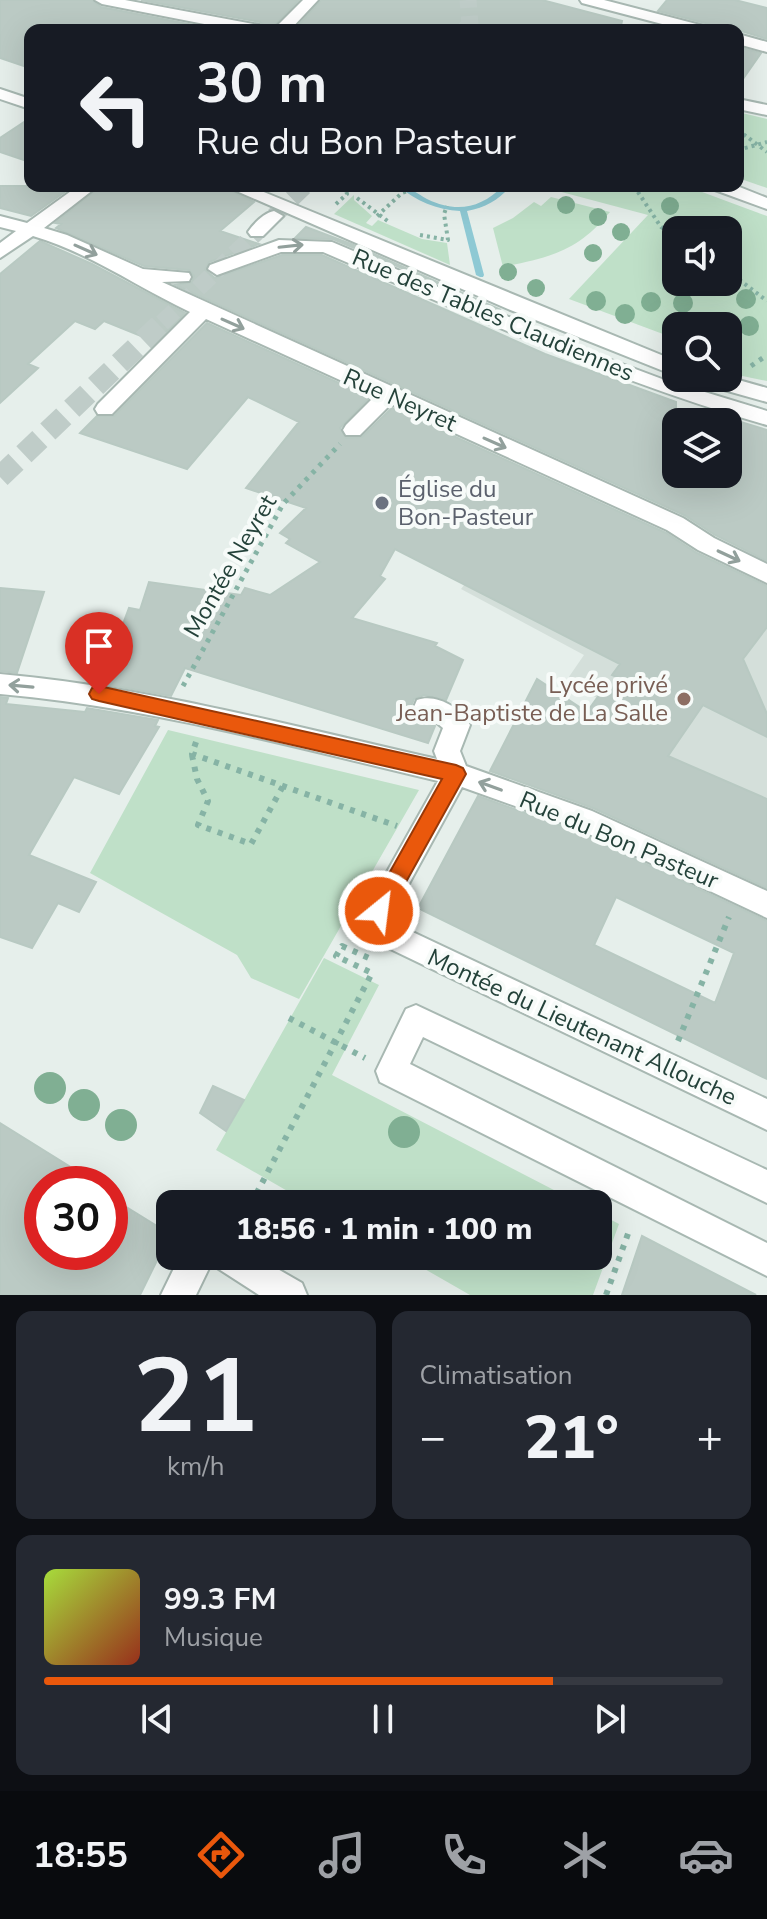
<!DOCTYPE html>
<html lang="fr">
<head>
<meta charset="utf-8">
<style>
	body { margin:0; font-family:"Nunito Sans",sans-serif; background:#242831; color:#f1f3f6; height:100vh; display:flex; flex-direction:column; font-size:30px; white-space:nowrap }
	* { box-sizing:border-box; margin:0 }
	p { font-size:26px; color:#9ea1a6 }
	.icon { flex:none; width:44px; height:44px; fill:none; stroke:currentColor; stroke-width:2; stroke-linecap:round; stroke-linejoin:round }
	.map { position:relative; height:1295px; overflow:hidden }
	.drawer { display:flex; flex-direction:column; gap:16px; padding:16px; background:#0d0f14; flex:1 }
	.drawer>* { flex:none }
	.hud { position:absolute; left:24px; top:24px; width:720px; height:168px; border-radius:16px; box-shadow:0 8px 32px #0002; background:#171b24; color:#f1f3f6; overflow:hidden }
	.buttons { position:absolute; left:662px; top:216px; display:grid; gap:16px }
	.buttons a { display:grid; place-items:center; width:80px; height:80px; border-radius:16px; background:#171b24; box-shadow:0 8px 32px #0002; font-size:40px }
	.speed { position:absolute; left:24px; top:1166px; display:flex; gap:16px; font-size:40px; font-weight:700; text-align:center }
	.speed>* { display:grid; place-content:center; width:104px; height:104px; border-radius:50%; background:#171b24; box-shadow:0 8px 32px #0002; line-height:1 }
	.speed .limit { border:12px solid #d22; background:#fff; color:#111 }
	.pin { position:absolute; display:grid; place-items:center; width:68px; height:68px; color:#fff; margin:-82px -34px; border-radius:50% 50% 50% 0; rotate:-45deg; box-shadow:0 0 8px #0007 }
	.pin .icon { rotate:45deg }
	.me { position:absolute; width:88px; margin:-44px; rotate:29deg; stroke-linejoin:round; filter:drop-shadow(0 0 6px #0008) }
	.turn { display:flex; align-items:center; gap:28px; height:168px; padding:0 40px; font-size:36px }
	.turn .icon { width:104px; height:104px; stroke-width:2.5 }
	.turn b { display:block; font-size:56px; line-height:68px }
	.big { font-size:60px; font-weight:800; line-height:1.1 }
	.drawer .card { flex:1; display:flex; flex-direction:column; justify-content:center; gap:12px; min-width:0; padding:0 28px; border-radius:16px; background:#242831 }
	.drawer .dial { align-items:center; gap:0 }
	.dial b { font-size:104px; line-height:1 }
	.song { display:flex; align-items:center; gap:24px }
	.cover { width:96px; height:96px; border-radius:12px; background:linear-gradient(135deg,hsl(80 70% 55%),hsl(10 70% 35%)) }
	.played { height:8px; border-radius:4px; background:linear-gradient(90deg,#ea580c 75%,#363941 75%) }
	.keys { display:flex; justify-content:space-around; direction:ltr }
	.heat { display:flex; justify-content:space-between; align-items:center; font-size:44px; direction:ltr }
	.drawer .tiles { flex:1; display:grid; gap:16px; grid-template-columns:1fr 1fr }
	.card:last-child { grid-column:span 2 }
	.trip { position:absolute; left:156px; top:1190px; width:456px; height:80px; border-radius:16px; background:#171b24; box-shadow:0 8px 32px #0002; font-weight:800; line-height:80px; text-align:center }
	.dock { display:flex; height:128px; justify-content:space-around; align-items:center; background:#090b0e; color:#9ea1a6 }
	.dock .icon { width:56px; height:56px }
	.dock .on { color:#ea580c }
	.dock b { font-size:36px; color:#f1f3f6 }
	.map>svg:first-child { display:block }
	.built { fill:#d4dfda }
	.green { fill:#bfe0c8; fill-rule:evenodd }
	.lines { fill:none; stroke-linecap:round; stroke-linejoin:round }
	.stream { fill:#8ec9d4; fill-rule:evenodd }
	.building { fill:#bbcac4; stroke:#b8c9c2; stroke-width:2; fill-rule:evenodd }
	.minor-tunnel-far1 { stroke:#bfccc8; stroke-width:17; stroke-dasharray:17 8; stroke-linecap:butt }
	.minor-tunnel { stroke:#bfccc8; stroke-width:22; stroke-dasharray:22 11; stroke-linecap:butt }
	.minor-casing { stroke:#a8b8b2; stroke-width:4 }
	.path-far2 { stroke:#86b3a5; stroke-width:4; stroke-dasharray:3 4; stroke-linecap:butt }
	.path-far1 { stroke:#86b3a5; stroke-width:5; stroke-dasharray:4 6; stroke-linecap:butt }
	.path { stroke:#86b3a5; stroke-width:6; stroke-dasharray:5 7; stroke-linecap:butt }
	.minor { fill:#fff; fill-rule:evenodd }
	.tree { fill:#80af93 }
	.oneway { stroke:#92a09c }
	.route { fill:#ea580c; stroke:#983908; stroke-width:2 }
	.worship-dot { fill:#6b7280; stroke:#f7fbf9; stroke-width:3 }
	.education-dot { fill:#8d6e63; stroke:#f7fbf9; stroke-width:3 }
	.labels { text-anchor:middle; stroke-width:8; stroke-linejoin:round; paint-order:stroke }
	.street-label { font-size:24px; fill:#24423a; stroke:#f7fbf9 }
	.worship-label { font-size:24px; fill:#5b616d; stroke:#f7fbf9; text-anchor:start }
	.education-label { font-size:24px; fill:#785e54; stroke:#f7fbf9; text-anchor:end }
</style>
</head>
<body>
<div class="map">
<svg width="767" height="1295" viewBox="0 0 767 1295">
	<rect width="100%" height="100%" fill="#e6efeb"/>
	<path class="built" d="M502,537L734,634L767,585V877L639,822L672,729L564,684L584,655L461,589Z"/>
	<path class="green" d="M738,112L767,119V188L738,178Z
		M556,186H686L767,216V381L728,373V326H676V356L671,337L569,299L648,215L554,190ZM676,230H728V282H676Z
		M354,195V200L372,216L366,223L372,226L378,220L422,239L447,243L450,265L334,214Z
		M551,197L610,212C577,252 550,257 503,267L493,228L513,218L534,202L541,206Z
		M168,730L419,790L299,999L251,978L237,955L90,873Z
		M324,958L379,985L332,1075L581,1204H310L216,1150Z
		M598,1213L619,1224L593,1295H470L402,1256H598Z"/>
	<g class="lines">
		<path class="stream" d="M398,186C410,186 417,194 427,199C456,213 480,209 503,186H511C498,200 486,208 467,211L484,275L483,277H480L476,275L460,211C437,210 416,201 398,186Z"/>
	</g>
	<path class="building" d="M0,0H92L101,7L219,30H30V68L0,58Z
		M141,0H299L270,30L260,22Z
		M321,0H542L622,21L620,30H294Z
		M667,0H735L767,8V39L738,30H714L709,24L658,11Z
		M738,47L761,53L738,86Z
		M30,118V162L0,152V138Z
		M0,186H73L31,216L0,208Z
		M101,186H222L254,202L220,231L259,244L209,262L205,270L215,278L282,255H322L545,354L676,402V474H728V418L767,430V561L715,535L684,515L175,285L192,282L194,276L189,270L144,266L56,228L61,224L55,223Z
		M306,227L351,244L501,310L333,239L295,238Z
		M40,241L92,264L185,313L156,342L104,321L95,329L75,321L28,364L38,368L0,403V274Z
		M207,323L370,397L340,428L346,438L362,437L392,408L666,533L697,553L767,586V627L743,659L767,714V737L703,705L668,756L767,799V888L593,808L490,771L537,679L587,712L602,691L611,694L617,677L612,675L620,664L395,549L380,576L385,579L352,618L437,643L435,646L463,660L446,700L424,695L414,699L411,706L416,717L435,726L428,743L185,668L171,696L98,683L103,678L129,608L140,610L149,582L241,595L245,588L270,595L320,562L286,543L290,539L280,533L306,508L246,488L299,422L248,397L187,469L80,433L97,416H114Z
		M0,588L44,592L17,673L0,671Z
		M0,697L8,698L6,704L85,712L87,708L158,720L155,726L159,727L119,794L74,777L29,855L96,882L79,912L58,903L32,948L0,937Z
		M478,796L573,830L767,921V1079L418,908ZM616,897L734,953L715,1003L594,945Z
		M213,1086L244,1100L226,1131L200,1113Z
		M0,1123L69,1166L57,1184H42V1252H110V1197L170,1234L140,1295H0Z
		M642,1236L756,1295H622Z"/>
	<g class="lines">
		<path class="minor-tunnel-far1" d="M464,30L470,25L468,0
			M274,216L305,186
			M162,323L257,232"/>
		<path class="minor-tunnel" d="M0,477L164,321"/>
		<g class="minor-casing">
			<path id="minor" d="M95,0H125L259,25L267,30H235L102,4Z
				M303,0H318L290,30H273Z
				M580,0H604L708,27L711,30H685L582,3Z
				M738,34L767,42V52L738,44Z
				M0,89L30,99V109L0,99Z
				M738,99L767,105V115L738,109Z
				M78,186H98L44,228L67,235L143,269L189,273L191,277L189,281L162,282L683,518L714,538L767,564V583L698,550L667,530L391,404L360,435H346L343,430L346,425L375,396L206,319L112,414H98L95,409L98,404L190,312C137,287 90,253 33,236L0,258V243L16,231L0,227V216L27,223Z
				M225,186H249L676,361V376L508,309Z
				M712,186H737L767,198V209L715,190Z
				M274,211L283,216L263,236H251L248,232C254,223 264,213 274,211Z
				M279,240L332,242L598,355L662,379L767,411V425C613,381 470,315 323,252H281L217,275L208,269L210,265Z
				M728,377L767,388V402L699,383L696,378Z
				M0,674C148,687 292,726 437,759L434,751L443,728L432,719L417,714L414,707L417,700C436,693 461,708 470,725L460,751L466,766L592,811L767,891V918L574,827L462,787L394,911L402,927L767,1099V1130L382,945L365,911L438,781C293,747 149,707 0,694Z
				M416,1005L767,1170V1203L423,1037L410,1064L767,1243V1276L380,1082L376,1071L406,1009Z
				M180,1256H255L302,1283L307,1295H259L211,1264L196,1295H161Z"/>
		</g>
		<path class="path-far2" d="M738,130L767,152
			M738,150L767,142
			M634,186L661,227L676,236
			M357,198L389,222
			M336,204L347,194L345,186
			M377,216L402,193L410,190
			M420,235L448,240L444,214L447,206
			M728,271L767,301"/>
		<path class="path-far1" d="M751,366L767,355
			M183,686L283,504L340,444"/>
		<path class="path" d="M196,742L192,754L397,826
			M192,755L197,779L208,801L198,825L251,844L283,786
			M289,1018L365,1058
			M678,1041L729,917
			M251,1204L372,973L336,956L342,946L371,959
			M606,1295L629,1231"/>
		<use href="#minor" class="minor"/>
	</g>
	<g class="tree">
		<circle cx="566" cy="205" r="9"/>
		<circle cx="670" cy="206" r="9"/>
		<circle cx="598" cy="217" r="9"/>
		<circle cx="621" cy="232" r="9"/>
		<circle cx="593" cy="253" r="9"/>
		<circle cx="508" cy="272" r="9"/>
		<circle cx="536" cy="288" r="9"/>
		<circle cx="746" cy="299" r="10"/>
		<circle cx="596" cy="301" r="10"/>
		<circle cx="651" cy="302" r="10"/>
		<circle cx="683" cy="303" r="10"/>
		<circle cx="625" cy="314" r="10"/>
		<circle cx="749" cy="326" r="10"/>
		<circle cx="50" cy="1088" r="16"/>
		<circle cx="84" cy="1105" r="16"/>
		<circle cx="121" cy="1125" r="16"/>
		<circle cx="404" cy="1132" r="16"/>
	</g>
	<defs><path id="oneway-shaft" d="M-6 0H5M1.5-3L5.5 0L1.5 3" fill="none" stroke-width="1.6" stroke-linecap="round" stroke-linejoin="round" transform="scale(2)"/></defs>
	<g class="oneway">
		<use href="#oneway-shaft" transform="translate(291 246) rotate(-6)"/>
		<use href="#oneway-shaft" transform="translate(86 250) rotate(24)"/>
		<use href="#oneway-shaft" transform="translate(233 324) rotate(24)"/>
		<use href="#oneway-shaft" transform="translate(495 443) rotate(24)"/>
		<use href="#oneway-shaft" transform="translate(729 556) rotate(25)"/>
		<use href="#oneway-shaft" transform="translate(21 686) rotate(-175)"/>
		<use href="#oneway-shaft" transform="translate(490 786) rotate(-160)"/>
	</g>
	<path class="route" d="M99,686L456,765L463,768L466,774L386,918L379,921L372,918L368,911L442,779L99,701L92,699L89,694L92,688Z"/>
	<circle class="worship-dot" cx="382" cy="503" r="8"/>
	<circle class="education-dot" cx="684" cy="699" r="8"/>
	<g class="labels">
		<g class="street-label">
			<text transform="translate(493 315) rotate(23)" y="8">Rue des Tables Claudiennes</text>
			<text transform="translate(400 400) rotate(24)" y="8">Rue Neyret</text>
			<text transform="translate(230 566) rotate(-60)" y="8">Montée Neyret</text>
			<text transform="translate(619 840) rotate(23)" y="8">Rue du Bon Pasteur</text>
			<text transform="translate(582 1027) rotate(25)" y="8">Montée du Lieutenant Allouche</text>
		</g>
		<g class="worship-label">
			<text x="398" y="497">Église du<tspan x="398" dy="28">Bon-Pasteur</tspan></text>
		</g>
		<g class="education-label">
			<text x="668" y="693">Lycée privé<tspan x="668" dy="28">Jean-Baptiste de La Salle</tspan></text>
		</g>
	</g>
</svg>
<div class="buttons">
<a><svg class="icon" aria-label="sound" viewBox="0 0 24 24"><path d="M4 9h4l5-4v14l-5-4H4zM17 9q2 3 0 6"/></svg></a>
<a><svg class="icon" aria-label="search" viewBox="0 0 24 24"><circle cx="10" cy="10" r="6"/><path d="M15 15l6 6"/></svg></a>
<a><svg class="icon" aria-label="layers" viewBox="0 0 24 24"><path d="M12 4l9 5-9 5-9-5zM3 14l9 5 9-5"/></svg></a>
</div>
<div class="speed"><div class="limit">30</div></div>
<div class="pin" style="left:99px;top:694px;background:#d93025"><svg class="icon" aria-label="arrive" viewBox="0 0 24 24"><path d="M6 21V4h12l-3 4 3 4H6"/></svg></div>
<svg class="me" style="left:379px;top:911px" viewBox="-20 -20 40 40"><circle r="17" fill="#ea580c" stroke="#fff" stroke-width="3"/><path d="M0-11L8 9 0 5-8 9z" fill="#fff"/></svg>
<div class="trip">18:56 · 1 min · 100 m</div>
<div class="hud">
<div class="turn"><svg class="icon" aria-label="left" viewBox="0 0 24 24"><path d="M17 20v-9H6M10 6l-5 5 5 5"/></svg><div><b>30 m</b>Rue du Bon Pasteur</div></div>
</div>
</div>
<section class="drawer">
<div class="tiles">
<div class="card dial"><b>21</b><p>km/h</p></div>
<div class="card"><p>Climatisation</p>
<div class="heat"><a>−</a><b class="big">21°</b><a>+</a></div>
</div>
<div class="card">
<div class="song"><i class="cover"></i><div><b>99.3 FM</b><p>Musique</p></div></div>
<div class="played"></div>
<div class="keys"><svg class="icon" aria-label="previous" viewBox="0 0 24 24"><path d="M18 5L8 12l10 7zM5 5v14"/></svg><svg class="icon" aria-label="pause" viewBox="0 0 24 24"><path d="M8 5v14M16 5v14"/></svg><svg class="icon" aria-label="next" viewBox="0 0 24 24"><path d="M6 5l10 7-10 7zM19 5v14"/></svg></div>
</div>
</div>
</section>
<nav class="dock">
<b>18:55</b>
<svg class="icon on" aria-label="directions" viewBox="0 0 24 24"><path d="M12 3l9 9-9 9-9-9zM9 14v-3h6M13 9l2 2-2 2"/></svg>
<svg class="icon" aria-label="music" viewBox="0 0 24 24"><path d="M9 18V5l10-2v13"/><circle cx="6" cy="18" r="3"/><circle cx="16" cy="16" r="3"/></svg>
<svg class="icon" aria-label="phone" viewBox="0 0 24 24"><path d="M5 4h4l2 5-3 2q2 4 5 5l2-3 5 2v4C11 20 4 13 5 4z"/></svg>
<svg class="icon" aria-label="climate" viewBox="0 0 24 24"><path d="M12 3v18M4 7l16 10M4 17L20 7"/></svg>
<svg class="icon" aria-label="car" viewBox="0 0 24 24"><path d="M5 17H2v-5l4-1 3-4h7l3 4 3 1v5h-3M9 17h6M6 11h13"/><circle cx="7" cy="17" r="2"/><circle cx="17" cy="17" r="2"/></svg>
</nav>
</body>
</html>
